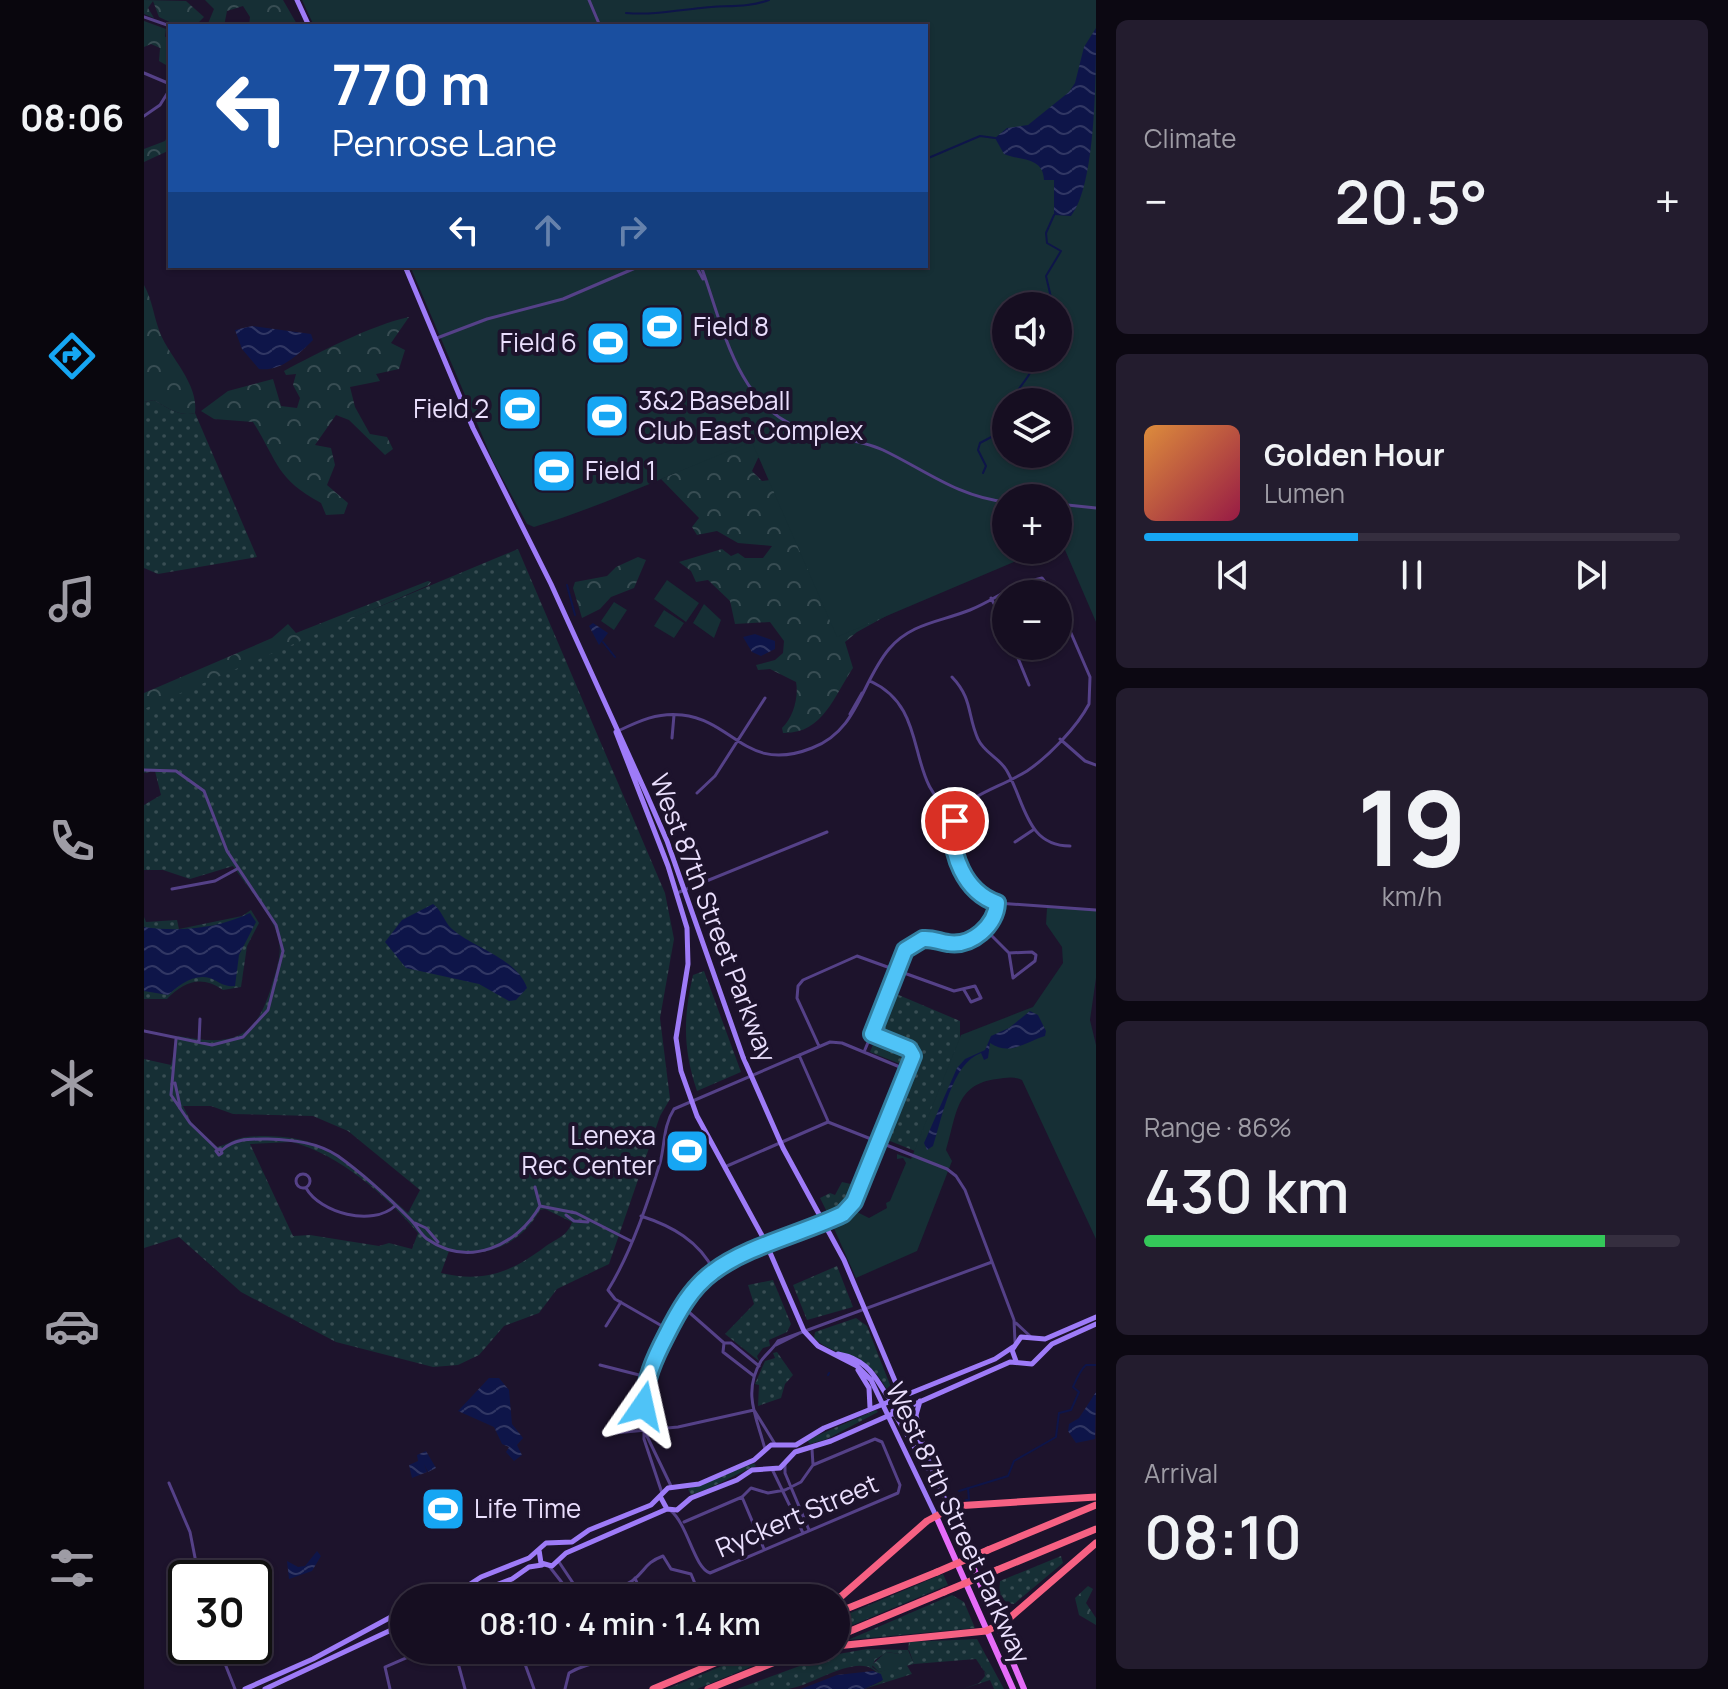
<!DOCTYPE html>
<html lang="en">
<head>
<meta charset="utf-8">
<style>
	body { margin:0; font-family:Manrope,sans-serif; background:#231c2e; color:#f1f3f6; height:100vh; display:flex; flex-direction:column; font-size:30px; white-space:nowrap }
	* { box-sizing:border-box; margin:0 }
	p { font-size:26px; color:#9e9ca5 }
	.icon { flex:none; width:44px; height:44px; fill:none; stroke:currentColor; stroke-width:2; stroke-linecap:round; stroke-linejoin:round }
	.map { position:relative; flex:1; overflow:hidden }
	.details { display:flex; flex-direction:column; gap:20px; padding:20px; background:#0c0812; width:632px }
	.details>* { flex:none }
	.banner { position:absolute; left:24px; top:24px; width:760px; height:244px; border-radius:0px; box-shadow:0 2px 6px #0004,0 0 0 2px #352e3f; background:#1a4fa0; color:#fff; overflow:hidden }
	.controls { position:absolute; left:848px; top:292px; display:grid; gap:16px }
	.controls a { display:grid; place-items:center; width:80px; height:80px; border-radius:50%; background:#160e21; box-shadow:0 2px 6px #0004,0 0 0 2px #352e3f; font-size:40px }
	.speed { position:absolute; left:24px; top:1560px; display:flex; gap:16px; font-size:40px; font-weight:700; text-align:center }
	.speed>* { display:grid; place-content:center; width:104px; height:104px; border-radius:50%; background:#160e21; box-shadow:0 2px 6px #0004,0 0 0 2px #352e3f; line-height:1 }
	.speed .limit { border:4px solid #111; border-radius:12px; background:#fff; color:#111 }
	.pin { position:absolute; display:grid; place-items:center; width:68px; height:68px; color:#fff; margin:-34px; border:4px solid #fff; border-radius:50%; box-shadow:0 2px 8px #0007 }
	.me { position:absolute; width:88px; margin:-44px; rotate:11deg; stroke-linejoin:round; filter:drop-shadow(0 0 6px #0008) }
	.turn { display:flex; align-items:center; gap:28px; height:168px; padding:0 32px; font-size:36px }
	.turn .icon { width:104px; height:104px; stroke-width:2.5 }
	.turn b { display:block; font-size:56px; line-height:68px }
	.lanes { display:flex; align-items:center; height:76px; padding:0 32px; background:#0003; justify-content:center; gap:40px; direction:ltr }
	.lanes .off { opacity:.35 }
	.big { font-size:60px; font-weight:600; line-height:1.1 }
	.details .tile { flex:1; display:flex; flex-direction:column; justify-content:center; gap:12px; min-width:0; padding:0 28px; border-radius:12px; background:#231c2e }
	.details .dial { align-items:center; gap:0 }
	.dial b { font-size:104px; line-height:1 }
	.song { display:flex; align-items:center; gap:24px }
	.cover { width:96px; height:96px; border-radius:12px; background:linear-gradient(135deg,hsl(30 70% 55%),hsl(340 70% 35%)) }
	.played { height:8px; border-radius:4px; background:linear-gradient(90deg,#16a6f3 40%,#352e3f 40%) }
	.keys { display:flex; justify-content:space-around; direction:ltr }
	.heat { display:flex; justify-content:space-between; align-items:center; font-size:44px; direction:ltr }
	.charge { height:12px; border-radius:6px; background:linear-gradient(90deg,#34c759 86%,#352e3f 0) }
	.trip { position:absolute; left:246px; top:1584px; width:460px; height:80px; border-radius:40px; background:#160e21; box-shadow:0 2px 6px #0004,0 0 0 2px #352e3f; font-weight:600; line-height:80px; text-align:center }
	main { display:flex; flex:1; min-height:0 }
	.tab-bar { display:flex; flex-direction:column; width:144px; justify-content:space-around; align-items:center; background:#09060d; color:#9e9ca5 }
	.tab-bar .icon { width:56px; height:56px }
	.tab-bar .on { color:#16a6f3 }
	.tab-bar b { font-size:36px; color:#f1f3f6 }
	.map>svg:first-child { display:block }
	.grass { fill:url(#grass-dots); fill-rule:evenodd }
	.forest { fill:url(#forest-crowns) }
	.green { fill:#162f35; fill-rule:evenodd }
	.water { fill:url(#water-waves) }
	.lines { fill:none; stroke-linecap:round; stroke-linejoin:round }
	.stream { stroke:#0e1549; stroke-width:2 }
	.street { stroke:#554188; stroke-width:3 }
	.secondary { stroke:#9e7bf8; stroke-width:5 }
	.primary { stroke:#e66cf8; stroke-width:6 }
	.highway { stroke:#f76183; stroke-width:7 }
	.highway-bridge { stroke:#f76183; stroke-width:7 }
	.route-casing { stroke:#337fa1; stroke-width:20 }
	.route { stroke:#4fc3f7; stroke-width:14 }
	.labels { text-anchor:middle; stroke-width:8; stroke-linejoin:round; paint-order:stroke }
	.poi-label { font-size:26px; fill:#eadffd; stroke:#1d132c; text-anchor:start }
	.street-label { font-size:26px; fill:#eadffd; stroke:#1d132c }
</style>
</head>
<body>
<main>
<nav class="tab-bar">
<b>08:06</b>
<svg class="icon on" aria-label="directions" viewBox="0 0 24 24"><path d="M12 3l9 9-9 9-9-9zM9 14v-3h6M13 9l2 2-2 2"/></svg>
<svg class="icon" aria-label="music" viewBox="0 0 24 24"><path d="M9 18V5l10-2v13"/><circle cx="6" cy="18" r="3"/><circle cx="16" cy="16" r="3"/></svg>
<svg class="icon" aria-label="phone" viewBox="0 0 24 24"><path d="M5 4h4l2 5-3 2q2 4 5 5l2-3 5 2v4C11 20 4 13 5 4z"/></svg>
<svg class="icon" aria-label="climate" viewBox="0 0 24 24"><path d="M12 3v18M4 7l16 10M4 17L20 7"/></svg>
<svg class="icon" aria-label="car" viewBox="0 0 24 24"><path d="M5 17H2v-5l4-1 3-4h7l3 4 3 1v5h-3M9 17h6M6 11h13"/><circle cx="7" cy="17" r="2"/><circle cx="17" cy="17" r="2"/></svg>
<svg class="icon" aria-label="filters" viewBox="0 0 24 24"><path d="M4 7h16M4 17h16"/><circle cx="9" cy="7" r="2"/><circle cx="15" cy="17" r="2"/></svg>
</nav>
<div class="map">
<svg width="952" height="1689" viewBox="0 0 952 1689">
	<defs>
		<pattern id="grass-dots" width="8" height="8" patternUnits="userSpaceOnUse" patternTransform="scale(2)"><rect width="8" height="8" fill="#162f35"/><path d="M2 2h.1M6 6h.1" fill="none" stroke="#384d53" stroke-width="1.8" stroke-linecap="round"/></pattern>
		<pattern id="forest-crowns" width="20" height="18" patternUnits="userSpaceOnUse" patternTransform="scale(2)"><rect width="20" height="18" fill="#162f35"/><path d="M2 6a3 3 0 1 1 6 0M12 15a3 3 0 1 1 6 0" fill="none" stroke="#384d53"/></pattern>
		<pattern id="water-waves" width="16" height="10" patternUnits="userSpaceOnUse" patternTransform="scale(2)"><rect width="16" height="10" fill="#0e1549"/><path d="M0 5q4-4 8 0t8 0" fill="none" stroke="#313764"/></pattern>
	</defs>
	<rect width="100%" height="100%" fill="#1d132c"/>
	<path class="grass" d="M10,400C23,408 36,417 51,413L113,557L14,574L0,568V402Z
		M374,549L521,893L530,939L516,1018L526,1099L516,1116L465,1264L413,1289L395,1313L360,1326L335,1355L314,1365L289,1367L192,1342L97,1292L35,1237L0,1248V1059L27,1065L34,1036C91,1047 113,1039 129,981C134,965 139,950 133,933C125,910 103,887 89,866L46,879L19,870H0V805L17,795L11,771L0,773V705ZM39,1106H67L89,1114L169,1116L204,1131L276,1190L264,1213C208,1165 182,1130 102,1137C91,1138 83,1145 73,1147L47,1122ZM148,1142C196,1155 242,1195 274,1233L268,1249L245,1243L235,1246L166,1235L149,1236L106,1144ZM401,1209L428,1222C423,1236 414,1238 402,1246C368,1272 340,1283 297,1273L305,1251C343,1259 377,1244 396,1210Z
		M107,910L115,923L103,946L97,987L79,990C58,975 40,981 23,999H0V917L2,922L33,920L35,929L98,916Z
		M560,971L597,1072L553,1091C539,1049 539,1018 549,975Z
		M750,993L816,1021V1039L771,1151L741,1139L774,1056L769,1045L734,1031Z
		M731,1039L764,1052L759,1065L726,1052Z
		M698,1182L711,1185L701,1204L684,1214L676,1198L686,1193L691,1195Z
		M693,1266L709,1307L663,1320L649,1285Z
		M629,1280L647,1324L643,1332L625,1340L626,1346L619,1348L613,1356L615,1361L581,1334L610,1304L604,1285Z
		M712,1318L723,1326L748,1390L744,1391C719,1346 700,1364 670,1338L671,1332Z
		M633,1352L649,1375L641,1384L637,1398L614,1406L615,1385L611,1384L621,1361L631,1358L629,1353Z
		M732,1410L734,1412L683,1439L666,1444L663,1440Z
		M610,1463L612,1466C589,1475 570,1488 547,1495L544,1489Z
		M917,1556L919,1563L870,1604L863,1603L855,1594L856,1581Z
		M799,1574L804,1585L692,1632V1619Z
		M808,1595L820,1602L831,1628L704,1640Z
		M833,1639L860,1689H850L846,1680L819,1689L835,1683L841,1676L840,1670L844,1677L832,1659L770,1664L765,1650L756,1654L743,1652L731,1660L728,1667L735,1672L762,1664L768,1674L720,1689L738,1681C723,1644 671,1686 644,1689C627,1689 610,1689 593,1689L683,1656L723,1649L764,1650L765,1642Z
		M616,1650H647L553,1689H523Z"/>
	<path class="forest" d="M0,0L42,1L60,17L51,26H34L15,17L9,1L4,8L10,18L0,14Z
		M61,0H139L154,26H105L106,17L99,6L83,11L80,26H63L70,9Z
		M0,21L22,29L21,37L26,35V61L22,65L15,61L16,48L7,44L0,47Z
		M26,131V150L0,162V149L21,141Z
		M0,285C8,300 9,312 14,327C22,355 55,381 51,413C36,417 23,408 10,400L0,402Z
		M265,317L247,343L261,350L255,369L232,374L236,381L206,387L211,407L226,434L243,437L249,449L241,455L205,420L192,415L171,445L187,448L191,465L183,485L204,503L200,514L182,515L177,503C132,479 134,462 109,422L70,419L57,411L84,391L129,379L137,406L153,408L156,398L149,385L152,374L142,375L140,371C175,352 228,325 265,317Z
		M601,434L628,454L614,458L608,471L618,481L643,478L862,550L713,632L701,642L709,668C690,696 679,734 639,733L638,728C649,718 655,697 652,682L626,669L614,670L612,665L631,660L639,653L640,641L626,622L591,624L586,601L564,580L552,582L547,571L535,562L578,549L587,556L594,553L601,558H619L628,546L594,543L573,531L553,535L548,527L555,518L517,479L591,447Z
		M494,557L502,560L490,588L467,597L456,609L438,618L429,588L431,582L463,576L472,567Z
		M284,581L287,582L285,585L0,709V693L128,638L144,624L152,633Z
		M944,1586L949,1589L942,1603L952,1618V1625L935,1615L931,1598Z
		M764,1650L770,1664L735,1672L728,1665L742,1652L756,1654Z"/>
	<path class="green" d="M158,0H952V622L918,543H914V498H862V550H898L693,637L608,442C535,470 465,504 390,527L383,524L349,461L266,266H782V26H170ZM862,306H914V358H862ZM862,402H914V454H862Z
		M523,580L555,603L542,622L510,599Z
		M470,602L483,610L470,630L457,621Z
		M560,604L577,620L570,638L549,623Z
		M520,610L540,623L530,638L510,626Z
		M903,908L952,910V978L946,1020L952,1045V1239L878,1080C869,1076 862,1078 853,1079C811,1084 813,1115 802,1150L808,1161L773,1251L712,1278L688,1224L709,1210L725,1218L743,1208L742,1203L746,1201L762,1163L759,1158L753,1159V1154L767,1159L817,1035L889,1007L919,963L918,947L902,924Z"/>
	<path class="water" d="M952,28C952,76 952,185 927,216L910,215V180H900C899,156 876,161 860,154L851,138L863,128L884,125L925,92L931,83L940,47Z
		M108,326L167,334L169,340C155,354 137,372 115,369L98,349L91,330Z
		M449,623L464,633L455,645L445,626Z
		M611,634L631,641V649L617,656L608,652L599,637Z
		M289,904C298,910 300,922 308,929C329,948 373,958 383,988L372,1000L365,1001L335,984L262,968L241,942L258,920Z
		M106,913L112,922L95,955L91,986C79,987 76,982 66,978C49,973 34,986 24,995L0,991V927C35,932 72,929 106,913Z
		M886,1011L894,1015L902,1031L901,1036C883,1041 866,1057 846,1043L844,1058L840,1060L837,1053C808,1063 798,1118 789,1146L783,1150L780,1143L813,1068L821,1059L841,1050L847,1036L865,1028Z
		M345,1378H355L365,1390L368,1424L379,1438L373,1445L378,1455L370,1461L362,1452L365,1447L358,1444L350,1427L314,1411Z
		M952,1392L951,1439L932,1443L924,1431L925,1424L935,1418Z
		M282,1451L292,1468L284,1472L280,1464L283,1472L268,1478L265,1465L274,1461L273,1455Z
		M173,1551L177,1556L168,1571L145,1579L143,1561L154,1567L161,1566Z
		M729,1671L737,1674L739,1680L720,1689H657L693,1675Z"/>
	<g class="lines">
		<path class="stream" d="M482,13C508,15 530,11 557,8C580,5 603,8 625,0
			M782,159L836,136L851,138
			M909,306L902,276L917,251L903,243L902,233L910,215
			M914,312V316
			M868,402C874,384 889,378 890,358
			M839,473L842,466L834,450L836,443L853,434L862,416
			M423,585L431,615
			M459,642L471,657
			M684,1375L685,1373
			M815,1491L864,1476L870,1461L912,1437L915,1413L927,1410L935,1392L929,1387C932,1380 936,1370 942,1365H952
			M822,1500H825L824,1488"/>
		<path class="street" d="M445,0L456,26
			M0,17L26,26
			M0,73L26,84
			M0,116L16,105L26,89
			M552,266L559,279
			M557,266C578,322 592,405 656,428C683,438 712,438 739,450C781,470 814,497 862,502
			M293,338L343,319L419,299L496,266
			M914,504L952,508
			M847,598L862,626
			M914,603L946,677L945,704C933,727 905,756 883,771C841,797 789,799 817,864C825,884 832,895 853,903L952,910
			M869,646L885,685
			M808,677C829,699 823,715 834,739C840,753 856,758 863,771C881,802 882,846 926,846
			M726,681C790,710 757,784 813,815
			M706,714L718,693
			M474,731C495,721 514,712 538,715C591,721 602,774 668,748C714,731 717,682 745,649C767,623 796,622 826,610C853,599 867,584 898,578L910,594
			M528,738L530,715
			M916,739L941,761L952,765
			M0,770L32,771L60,791L83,851L132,925L139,951L124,1010L99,1037L68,1045L0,1031
			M553,793L571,776L621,698
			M871,842L889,830
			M28,889L71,881L93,869
			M533,893L683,832
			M842,930L864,952
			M888,952L892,955L891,961L869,978L865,953Z
			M32,1039L27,1095L46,1123L73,1149
			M55,1042L56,1019
			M675,1046L653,998L654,986L659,980L713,956L810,991L831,986L837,998L827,1002L820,990
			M720,1052L764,947C780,935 787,942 805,944C828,946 852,925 853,903
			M655,1055L684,1121
			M31,1083L36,1106
			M76,1149L78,1153L75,1155L72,1151Z
			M78,1150C91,1138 107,1139 124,1139C149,1140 173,1142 194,1156C219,1174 245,1198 267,1220C273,1226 276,1234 283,1239C325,1268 373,1246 396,1206L432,1213L487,1241
			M583,1166L684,1122L803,1169L812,1176L821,1190L870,1320L871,1342
			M152 1181a7 7 0 1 1 14 0a7 7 0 1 1-14 0Z
			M391,1187L396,1206
			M162,1188C176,1213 228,1227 251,1206
			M422,1215L430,1221L444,1222
			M497,1216C528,1226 555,1241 570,1271
			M271,1223L282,1228L294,1242
			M538,1306L580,1343
			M872,1323L886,1336
			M462,1326L477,1302
			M525,1330L471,1299L464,1290C487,1253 503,1206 516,1163C521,1145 519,1126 530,1109L686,1042L698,1043L763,1070
			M632,1345L660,1331
			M456,1365L503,1377
			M610,1376L579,1352L580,1343H587L615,1366
			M610,1410L631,1444
			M501,1432L527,1486
			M460,1434L534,1427L610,1410
			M621,1449C613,1418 598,1393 617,1361C622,1354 629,1349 634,1341L848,1262
			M668,1449L669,1465
			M641,1463V1473L665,1530
			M628,1469L659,1533
			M25,1483L46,1532L55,1578
			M518,1493L500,1439V1397L507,1365L539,1305L570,1271L687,1220L708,1206L769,1056L765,1049L728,1034
			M598,1497L620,1549
			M526,1510C544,1524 550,1568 566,1573L754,1493L756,1485L738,1442L731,1439L669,1465L657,1482L641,1490L624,1493L607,1488L598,1497L540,1522
			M415,1562L439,1598
			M405,1566L430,1598
			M491,1578L499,1598
			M459,1598C466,1588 478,1588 488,1581C502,1571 500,1563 519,1556L527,1569L547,1574L557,1598
			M74,1646L91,1689
			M302,1650L311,1663L359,1650
			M320,1650L324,1661
			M372,1650L377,1653L390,1689
			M314,1663L321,1689
			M246,1689L241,1667L280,1650
			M421,1689L425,1673C446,1660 471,1663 493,1650"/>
		<path class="secondary" d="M153,0L165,26
			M261,266L329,428L407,584L502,793L523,841L599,1057L639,1148L700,1260L805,1509
			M472,732L524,866L543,928L544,964L532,1038L537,1071L553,1116L621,1241L660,1331L674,1346L713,1366L727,1380L792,1516
			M694,1354C739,1362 733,1400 760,1408
			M872,1361L868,1350L877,1337L901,1339L952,1317
			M714,1370L725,1388L726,1408
			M776,1401L772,1415L779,1446
			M749,1411L783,1468
			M517,1498L523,1509L533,1510L547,1498L593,1480L608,1470L636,1468L651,1452L687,1441L866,1362L888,1364L908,1344L952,1324
			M395,1550L397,1563L408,1566L422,1553L523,1509
			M284,1598L293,1590H317L337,1577L385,1558L402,1543L428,1542L445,1530L507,1505L524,1488L555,1484L610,1460L627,1445H652L680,1428L851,1359L869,1347
			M318,1598L368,1579L385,1567L398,1565
			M101,1689L169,1659L260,1610
			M121,1689L260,1624"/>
		<path class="primary" d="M805,1509L880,1689
			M792,1516L869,1689"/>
		<path class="highway" d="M844,1550L952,1505
			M853,1570L952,1529
			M692,1601L783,1521L811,1506L952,1497
			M692,1613L793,1572
			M692,1637L800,1592
			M692,1646L842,1631L861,1622L952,1543
			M649,1660L676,1650
			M509,1689L602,1650
			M564,1689L661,1650"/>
		<path class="highway-bridge" d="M793,1572L844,1550
			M800,1592L853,1570"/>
	</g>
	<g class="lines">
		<g class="route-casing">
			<path id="route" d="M499,1406C501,1380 510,1359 522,1336C534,1312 547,1288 569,1272C603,1246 660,1233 699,1214L710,1202L769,1056L765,1049L728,1034L761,950L779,939C789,938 795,942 804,943C828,947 852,925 853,903C821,892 804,853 811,821"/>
		</g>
		<use href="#route" class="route"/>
	</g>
	<defs>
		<g id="stadium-square" transform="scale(2.3)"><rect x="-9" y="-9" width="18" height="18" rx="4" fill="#16a6f3" stroke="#1d132c"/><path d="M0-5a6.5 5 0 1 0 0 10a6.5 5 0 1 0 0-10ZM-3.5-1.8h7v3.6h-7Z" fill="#fff"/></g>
	</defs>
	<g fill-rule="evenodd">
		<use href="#stadium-square" x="518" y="327"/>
		<use href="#stadium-square" x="464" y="343"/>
		<use href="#stadium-square" x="376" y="409"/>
		<use href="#stadium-square" x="463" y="416"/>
		<use href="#stadium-square" x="410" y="471"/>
		<use href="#stadium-square" x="543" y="1151"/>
		<use href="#stadium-square" x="299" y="1509"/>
	</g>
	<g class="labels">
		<g class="poi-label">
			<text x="549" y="336">Field 8</text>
			<text x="433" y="352" text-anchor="end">Field 6</text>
			<text x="494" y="410">3&amp;2 Baseball<tspan x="494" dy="30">Club East Complex</tspan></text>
			<text x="345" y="418" text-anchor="end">Field 2</text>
			<text x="441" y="480">Field 1</text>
			<text x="512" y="1145" text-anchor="end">Lenexa<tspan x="512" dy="30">Rec Center</tspan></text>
			<text x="330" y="1518">Life Time</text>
		</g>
		<g class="street-label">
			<text transform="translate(569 918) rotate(69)" y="9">West 87th Street Parkway</text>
			<text transform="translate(653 1516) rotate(-23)" y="9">Ryckert Street</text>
			<text transform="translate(814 1523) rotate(65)" y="9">West 87th Street Parkway</text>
		</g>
	</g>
</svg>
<div class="controls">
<a><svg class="icon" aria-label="sound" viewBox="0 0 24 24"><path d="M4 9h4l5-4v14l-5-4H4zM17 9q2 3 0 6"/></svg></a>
<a><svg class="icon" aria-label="layers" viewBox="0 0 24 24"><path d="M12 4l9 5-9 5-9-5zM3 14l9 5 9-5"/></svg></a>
<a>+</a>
<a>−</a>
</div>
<div class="speed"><div class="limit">30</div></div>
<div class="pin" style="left:811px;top:821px;background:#d93025"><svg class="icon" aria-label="arrive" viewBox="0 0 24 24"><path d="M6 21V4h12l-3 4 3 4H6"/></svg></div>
<svg class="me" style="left:499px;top:1406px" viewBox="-20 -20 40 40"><path d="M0-17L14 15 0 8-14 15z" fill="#4fc3f7" stroke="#fff" stroke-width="4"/></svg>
<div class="trip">08:10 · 4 min · 1.4 km</div>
<div class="banner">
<div class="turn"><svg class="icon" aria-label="left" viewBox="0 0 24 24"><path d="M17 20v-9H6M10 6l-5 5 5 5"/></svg><div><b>770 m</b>Penrose Lane</div></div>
<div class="lanes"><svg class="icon" aria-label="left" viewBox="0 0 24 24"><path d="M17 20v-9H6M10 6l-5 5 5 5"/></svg><svg class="icon off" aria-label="ahead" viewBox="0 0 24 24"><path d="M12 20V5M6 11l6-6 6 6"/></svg><svg class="icon off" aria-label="right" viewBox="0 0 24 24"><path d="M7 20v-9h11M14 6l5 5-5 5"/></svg></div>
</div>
</div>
<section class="details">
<div class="tile"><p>Climate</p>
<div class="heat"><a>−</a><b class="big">20.5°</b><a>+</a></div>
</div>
<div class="tile">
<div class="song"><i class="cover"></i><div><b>Golden Hour</b><p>Lumen</p></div></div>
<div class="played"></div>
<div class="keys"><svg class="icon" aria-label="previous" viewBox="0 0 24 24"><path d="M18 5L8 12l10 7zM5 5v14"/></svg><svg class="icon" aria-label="pause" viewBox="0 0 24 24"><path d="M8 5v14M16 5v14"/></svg><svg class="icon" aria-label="next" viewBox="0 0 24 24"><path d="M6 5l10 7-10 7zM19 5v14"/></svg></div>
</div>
<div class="tile dial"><b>19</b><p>km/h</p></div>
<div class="tile"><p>Range · 86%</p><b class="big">430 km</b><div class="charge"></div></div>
<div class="tile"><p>Arrival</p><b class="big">08:10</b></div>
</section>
</main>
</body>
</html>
